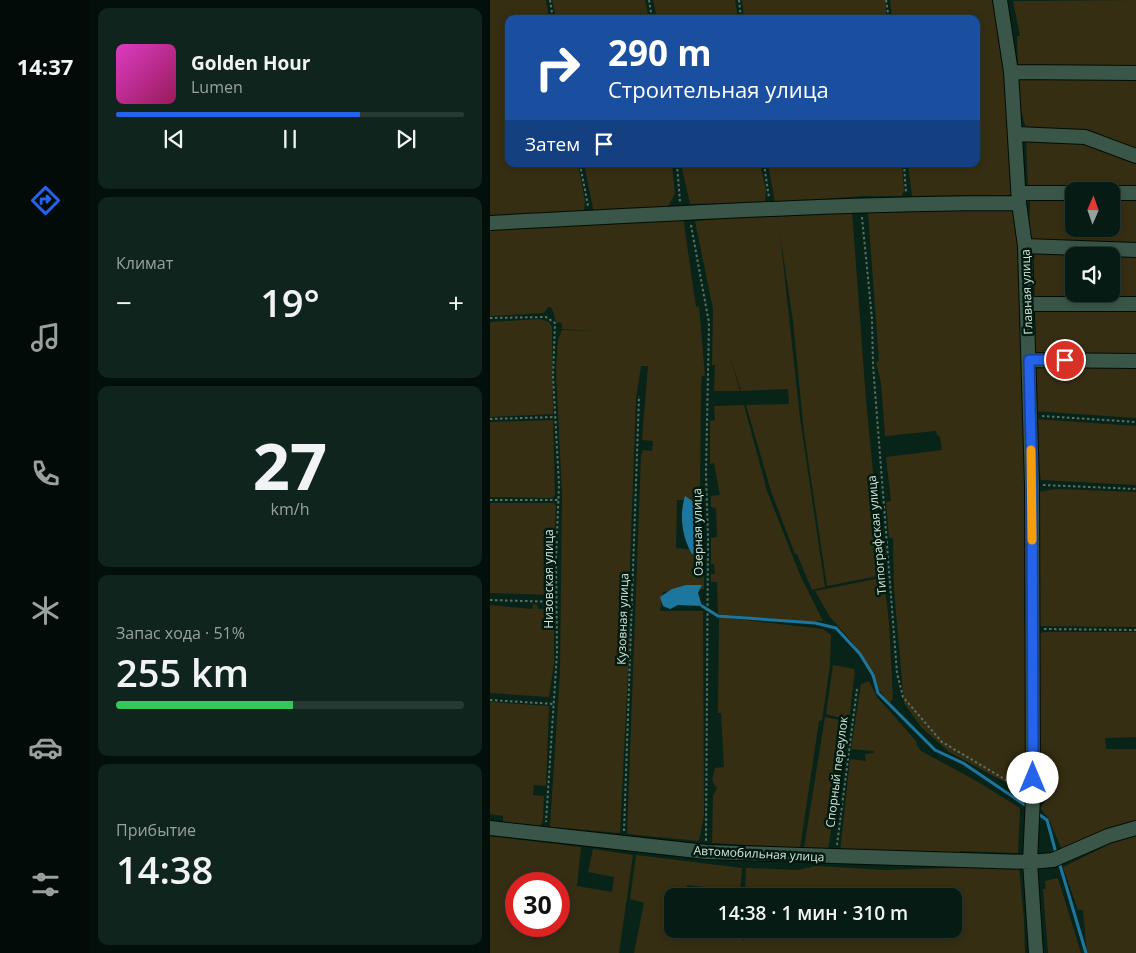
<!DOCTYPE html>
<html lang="ru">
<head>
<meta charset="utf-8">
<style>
	body { margin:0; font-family:"Open Sans",sans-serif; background:#0f241c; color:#f1f3f6; height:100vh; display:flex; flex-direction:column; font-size:19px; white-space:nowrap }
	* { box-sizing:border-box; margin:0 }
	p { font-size:16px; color:#98a1a0 }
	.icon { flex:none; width:28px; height:28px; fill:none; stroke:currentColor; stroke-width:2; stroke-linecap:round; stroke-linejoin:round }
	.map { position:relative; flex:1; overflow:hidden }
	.details { display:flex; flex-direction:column; gap:8px; padding:8px; background:#030f0a; width:400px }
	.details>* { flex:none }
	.guide { position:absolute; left:15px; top:15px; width:475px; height:152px; border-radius:10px; box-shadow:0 2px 8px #0003,0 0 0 1px #273933; background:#1a4fa0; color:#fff; overflow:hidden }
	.needle { width:32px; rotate:2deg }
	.fabs { position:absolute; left:575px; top:182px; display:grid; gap:10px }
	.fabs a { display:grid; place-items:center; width:55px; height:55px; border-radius:10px; background:#061b13; box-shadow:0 2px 8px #0003,0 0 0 1px #273933; font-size:25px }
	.speed { position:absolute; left:15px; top:872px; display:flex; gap:10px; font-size:25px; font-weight:700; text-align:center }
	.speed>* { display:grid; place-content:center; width:65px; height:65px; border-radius:50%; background:#061b13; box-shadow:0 2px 8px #0003,0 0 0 1px #273933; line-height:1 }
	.speed .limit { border:8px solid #d22; background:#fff; color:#111 }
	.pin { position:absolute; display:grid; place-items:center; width:42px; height:42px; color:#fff; margin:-21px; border:2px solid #fff; border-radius:50%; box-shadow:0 1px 5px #0007 }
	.me { position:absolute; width:55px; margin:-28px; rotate:0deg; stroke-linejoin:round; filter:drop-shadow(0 0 4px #0008) }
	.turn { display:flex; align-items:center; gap:18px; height:105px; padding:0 20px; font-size:22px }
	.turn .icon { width:65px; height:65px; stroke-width:2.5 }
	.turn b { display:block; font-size:35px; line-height:42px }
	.then { display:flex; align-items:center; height:48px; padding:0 20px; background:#0003; gap:10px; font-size:19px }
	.big { font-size:38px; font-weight:600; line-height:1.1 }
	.details .widget { flex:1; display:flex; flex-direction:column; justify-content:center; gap:8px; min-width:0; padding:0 18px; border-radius:10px; background:#0f241c }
	.details .dial { align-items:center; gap:0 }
	.dial b { font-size:65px; line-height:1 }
	.song { display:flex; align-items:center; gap:15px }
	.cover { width:60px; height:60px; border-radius:8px; background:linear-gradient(135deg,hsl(310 70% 55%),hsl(330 70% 35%)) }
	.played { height:5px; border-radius:2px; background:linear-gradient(90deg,#2563eb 70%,#273933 70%) }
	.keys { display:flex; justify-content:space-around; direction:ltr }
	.heat { display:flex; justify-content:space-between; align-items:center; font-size:28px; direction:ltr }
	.charge { height:8px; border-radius:4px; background:linear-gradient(90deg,#34c759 51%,#273933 0) }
	.trip { position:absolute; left:174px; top:888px; width:298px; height:50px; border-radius:10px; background:#061b13; box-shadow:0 2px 8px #0003,0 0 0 1px #273933; font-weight:600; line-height:50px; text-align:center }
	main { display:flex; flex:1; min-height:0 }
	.tabs { display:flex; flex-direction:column; width:90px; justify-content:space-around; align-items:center; background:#020b08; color:#98a1a0 }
	.tabs .icon { width:35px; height:35px }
	.tabs .selected { color:#2563eb }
	.tabs b { font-size:22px; color:#f1f3f6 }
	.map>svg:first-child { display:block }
	.green { fill:#362e13; fill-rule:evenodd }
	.water { fill:#1d769e }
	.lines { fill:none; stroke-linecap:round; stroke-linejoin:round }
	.stream { stroke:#1d769e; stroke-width:3 }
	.minor-casing { stroke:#000d04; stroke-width:16 }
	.path { stroke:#587065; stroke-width:2; stroke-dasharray:2.5 2.5; stroke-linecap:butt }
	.minor { stroke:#3a5649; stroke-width:14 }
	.route-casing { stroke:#184099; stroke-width:12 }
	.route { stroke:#2563eb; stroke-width:9 }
	.slow { stroke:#f59e0b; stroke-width:9 }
	.labels { text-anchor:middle; stroke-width:5; stroke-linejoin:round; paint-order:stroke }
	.street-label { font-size:12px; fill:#d4e4db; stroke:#011b10 }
</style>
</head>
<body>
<main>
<nav class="tabs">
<b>14:37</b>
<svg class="icon selected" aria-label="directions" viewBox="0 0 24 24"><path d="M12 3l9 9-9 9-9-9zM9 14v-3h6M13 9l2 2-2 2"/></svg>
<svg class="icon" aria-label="music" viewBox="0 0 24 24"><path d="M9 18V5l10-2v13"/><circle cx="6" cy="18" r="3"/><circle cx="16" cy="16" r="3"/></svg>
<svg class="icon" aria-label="phone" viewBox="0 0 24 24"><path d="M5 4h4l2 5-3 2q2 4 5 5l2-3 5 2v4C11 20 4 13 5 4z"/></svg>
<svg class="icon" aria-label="climate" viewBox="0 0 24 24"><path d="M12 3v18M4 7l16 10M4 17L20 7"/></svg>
<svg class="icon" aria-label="car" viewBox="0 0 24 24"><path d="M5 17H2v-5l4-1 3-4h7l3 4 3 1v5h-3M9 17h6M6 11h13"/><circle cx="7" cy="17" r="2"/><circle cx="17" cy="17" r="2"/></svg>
<svg class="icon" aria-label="filters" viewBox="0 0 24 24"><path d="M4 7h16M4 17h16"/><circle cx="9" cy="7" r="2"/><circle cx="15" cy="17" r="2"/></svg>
</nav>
<section class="details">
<div class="widget">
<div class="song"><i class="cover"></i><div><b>Golden Hour</b><p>Lumen</p></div></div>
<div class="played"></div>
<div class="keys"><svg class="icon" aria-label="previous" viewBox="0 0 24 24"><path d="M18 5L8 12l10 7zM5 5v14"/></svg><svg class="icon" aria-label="pause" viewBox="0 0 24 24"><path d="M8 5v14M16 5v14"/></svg><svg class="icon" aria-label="next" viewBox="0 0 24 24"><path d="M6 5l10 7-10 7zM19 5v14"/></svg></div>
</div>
<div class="widget"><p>Климат</p>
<div class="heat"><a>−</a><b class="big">19°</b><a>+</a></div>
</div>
<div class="widget dial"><b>27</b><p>km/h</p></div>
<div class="widget"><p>Запас хода · 51%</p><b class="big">255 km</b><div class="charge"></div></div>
<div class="widget"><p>Прибытие</p><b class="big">14:38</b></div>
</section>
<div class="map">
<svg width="646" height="953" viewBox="0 0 646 953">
	<rect width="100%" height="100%" fill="#082419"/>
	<path class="green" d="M0,0H56L59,19H19V164H88L95,201L94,212L0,219Z
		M62,0H155L159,19H66Z
		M163,0H245L248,19H167Z
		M252,0H395L397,19H254Z
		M400,0H505L515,70L522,195L422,196L418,164H486V19H402Z
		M646,0V70L528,69L527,36H530L523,1Z
		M530,76L646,77V154L536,128C531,111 525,93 530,76Z
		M593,139L631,156V159L632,156L646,161V191L538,190L536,140Z
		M94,164H182L185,194L178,206L104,213Z
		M191,164H270L276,190L275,203L200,204Z
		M278,164H412L414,191L412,196H371L285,203Z
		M584,196V229H621V196H646V246L539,241L540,201L542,197Z
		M381,209H526L537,495L534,605L536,660L535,793L459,752L431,727L414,703L404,590L403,538H399L396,502L401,501L396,457L452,450L450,437L447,435L446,431L395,436L391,383L386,362L389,361L378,213Z
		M362,211L376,400L393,575L337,586L314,432L303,321L290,234L310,418L335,587L322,590L307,554H305L281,491L256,405L299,404L298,389L251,391L238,351L250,391H224L225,365H222L223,309L205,221L287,214Z
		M193,217L206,307L209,306L215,376H212L211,389L210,500H187L186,548L214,551V589L173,592L170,611H213L214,816L209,841L137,834L151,456L153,450L162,451L163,441L152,440L158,366H151L146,399L139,590L140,631L130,833L60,827L70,672L72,495L66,370L68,340L72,330L104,331L72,329V323L66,322L62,308L58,307L54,313L0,316V227Z
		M540,251L646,253V302L542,297ZM584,256H621V294H584Z
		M646,308V357L542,353L541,309Z
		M50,319L59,322L62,327L63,414L0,417V322Z
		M545,363L646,365V418L544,411Z
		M254,405L277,491L310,575L333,621H309L228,614L227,582H221V574H225L224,564H221V538L227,537L226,508L221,507V496L230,495L224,463L220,464V421L225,420L224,406Z
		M545,419L646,426V485L551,480L545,443Z
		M63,420L65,496L61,498L0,497V422Z
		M567,489L646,492V627L546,626L548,492Z
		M0,503H64L66,506L61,595L0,593Z
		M391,578L394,579L399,623L403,698L400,703L389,690L383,675L362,642L340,617L325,591Z
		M43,604L47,605L48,609H62L64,614V663L59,697L0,693V605L42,609Z
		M229,617L333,629L341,635L340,665L332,720L329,721L310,848L222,843L223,796L227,788C220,781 223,776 225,768L234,767L231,713H228Z
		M554,632H646V737L615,738L616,749H646V820L590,840L572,850L559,819L550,808L560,796H548L546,776L555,775L549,752L546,635Z
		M343,665L365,669L359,720L336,714Z
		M379,681L387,697L427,742L426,744L431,751L483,779L530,808L528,853L470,851V853L450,854V851H437L436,854L350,853L360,759L376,761L375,754L384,753V751L361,749L371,684Z
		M0,702L59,706L56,786L44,785L43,795L54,796L53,819L50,827L13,822V816L0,814Z
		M335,717L359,722L338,849L314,848Z
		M0,836L91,847L87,886L122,892L124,877L98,872L103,849L143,855L129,953H0ZM26,884H69V926H26Z
		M646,836V953H597L593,910H588L573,867L622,843Z
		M146,855L252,868L250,891L197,885L195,896H182V929C204,929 240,921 254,941V929H462V896H255L256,868L308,870L326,866L395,870L529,866L534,920L535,953H144L154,903L140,899Z
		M568,878L591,953H558L553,889H556L555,881Z"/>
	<path class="water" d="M195,496L210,506V530L206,541L210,553L202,554C192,537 189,515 195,496Z
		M196,585H212L208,593L212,606L188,605L180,609L173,606L170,597L182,589Z"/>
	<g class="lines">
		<path class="stream" d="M212,606L228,616L325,623L346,628L370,654L383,675L388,693L445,750L473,763L538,807
			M547,813L557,820L566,853
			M569,862L596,953"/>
		<g class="minor-casing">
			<path id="minor" d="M510,0L521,72L529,203L535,246L542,485L543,797L540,862L546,953
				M521,72L646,73
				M526,134L595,137L646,156
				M530,193H584
				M621,193H646
				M0,223C176,214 353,203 529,203
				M535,246L646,250
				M537,304H646
				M539,360L646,361
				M0,828L216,852L540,862L563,860L618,836L646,828"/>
		</g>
		<path class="path" d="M60,0L63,19
			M159,0L162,19
			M249,0L251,19
			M396,0L399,19
			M90,164L98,206
			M187,164L190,202
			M274,164L279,198
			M414,164L416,193
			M372,217L382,319L383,365L407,673L413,697L452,742L533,790
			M201,225L219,323L216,473L218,538L216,841
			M0,318L56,317L65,323L63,376L69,485L66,559L67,653L56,822
			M552,416L646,422
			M0,419L65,417
			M553,485L646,489
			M0,500H68
			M0,600L67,602
			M554,629L646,630
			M0,700L64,704
			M134,831L149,396
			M347,845L367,689"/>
		<use href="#minor" class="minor"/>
	</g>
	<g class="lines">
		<g class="route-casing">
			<path id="route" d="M543,778L542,485L539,360H575"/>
		</g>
		<use href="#route" class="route"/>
		<path class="slow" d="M541,450L542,540"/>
	</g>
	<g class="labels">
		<g class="street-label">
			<text transform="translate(537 292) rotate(-92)" y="4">Главная улица</text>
			<text transform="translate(208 532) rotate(-91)" y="4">Озерная улица</text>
			<text transform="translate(387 535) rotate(-95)" y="4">Типографская улица</text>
			<text transform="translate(59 579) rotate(-90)" y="4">Низовская улица</text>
			<text transform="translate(133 619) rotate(-88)" y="4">Кузовная улица</text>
			<text transform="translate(347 772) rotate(-83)" y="4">Спорный переулок</text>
			<text transform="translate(269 854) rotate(3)" y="4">Автомобильная улица</text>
		</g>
	</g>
</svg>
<div class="fabs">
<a><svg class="needle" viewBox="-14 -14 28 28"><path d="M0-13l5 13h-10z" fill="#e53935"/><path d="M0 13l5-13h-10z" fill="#98a1a0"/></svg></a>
<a><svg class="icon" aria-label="sound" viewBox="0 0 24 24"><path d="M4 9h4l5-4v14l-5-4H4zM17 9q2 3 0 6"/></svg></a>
</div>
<div class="speed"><div class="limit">30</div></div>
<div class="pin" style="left:575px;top:360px;background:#d93025"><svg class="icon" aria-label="arrive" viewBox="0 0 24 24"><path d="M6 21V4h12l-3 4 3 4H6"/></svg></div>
<svg class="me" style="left:543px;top:778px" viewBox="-20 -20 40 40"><circle r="19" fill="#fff"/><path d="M0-13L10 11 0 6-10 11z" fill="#2563eb"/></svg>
<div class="trip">14:38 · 1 мин · 310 m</div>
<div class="guide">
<div class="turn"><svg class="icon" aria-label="right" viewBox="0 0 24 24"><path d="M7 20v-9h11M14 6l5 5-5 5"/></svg><div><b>290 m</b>Строительная улица</div></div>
<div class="then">Затем<svg class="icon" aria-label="arrive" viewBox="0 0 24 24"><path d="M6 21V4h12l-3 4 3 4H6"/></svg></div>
</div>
</div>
</main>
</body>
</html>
